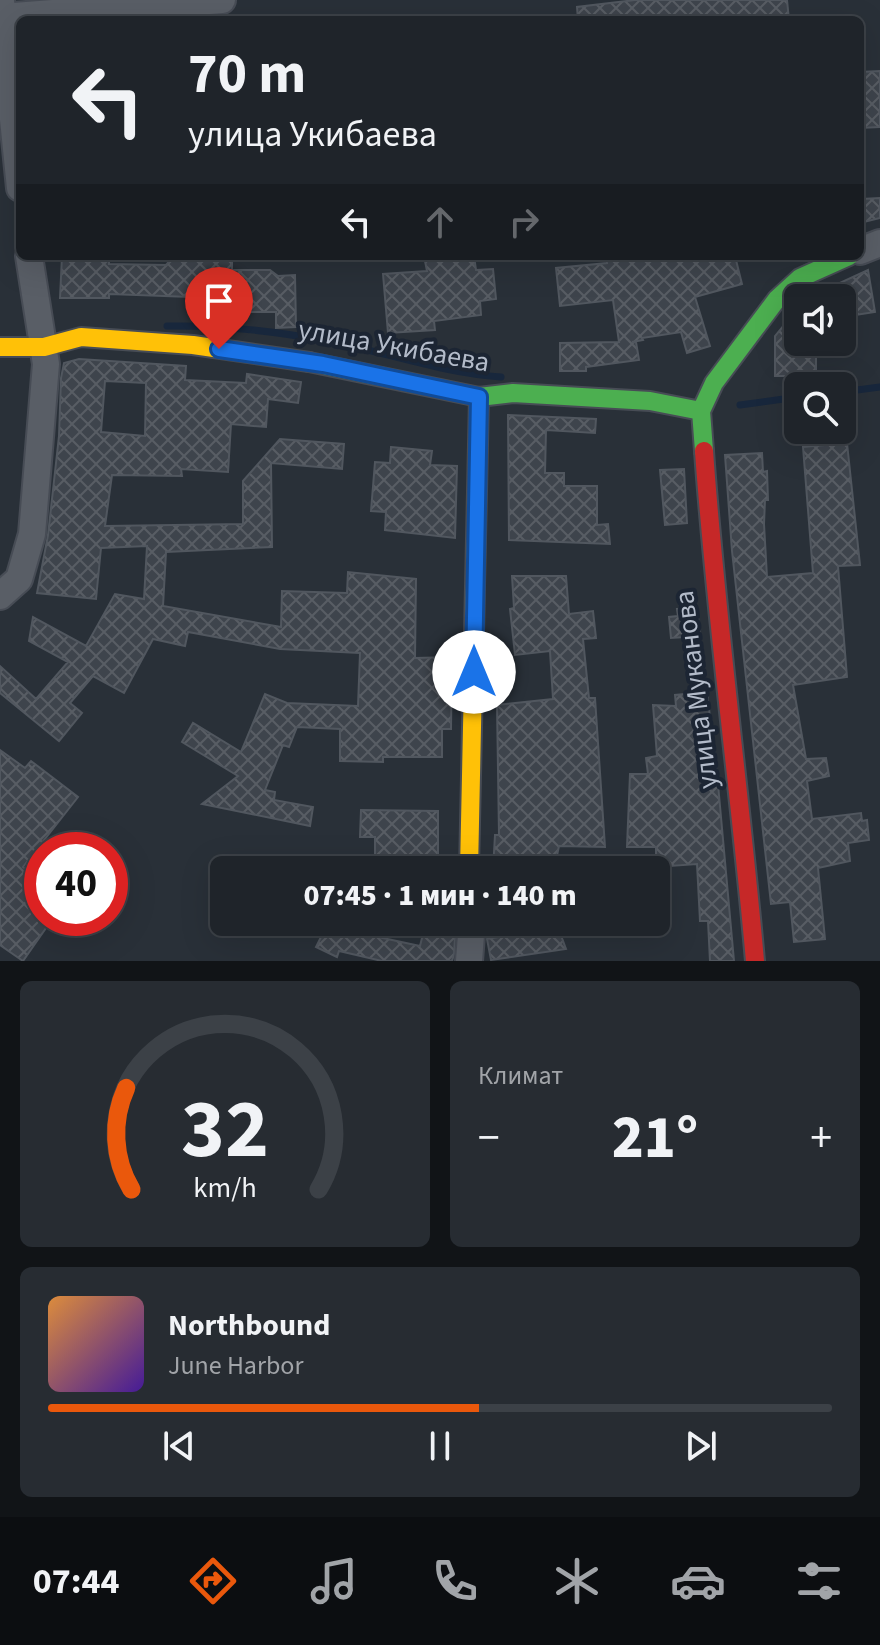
<!DOCTYPE html>
<html lang="ru">
<head>
<meta charset="utf-8">
<style>
	body { margin:0; font-family:"Source Sans 3",sans-serif; background:#272c32; color:#f1f3f6; height:100vh; display:flex; flex-direction:column; font-size:30px; white-space:nowrap }
	* { box-sizing:border-box; margin:0 }
	p { font-size:26px; color:#a1a4a8 }
	.icon { flex:none; width:44px; height:44px; fill:none; stroke:currentColor; stroke-width:2; stroke-linecap:round; stroke-linejoin:round }
	.map { position:relative; height:961px; overflow:hidden }
	.panel { display:flex; flex-direction:column; gap:20px; padding:20px; background:#111417; flex:1 }
	.panel>* { flex:none }
	.guide { position:absolute; left:16px; top:16px; width:848px; height:244px; border-radius:12px; box-shadow:0 8px 32px #0002,0 0 0 2px #3c4147; background:#1f242a; color:#f1f3f6; overflow:hidden }
	.buttons { position:absolute; left:784px; top:284px; display:grid; gap:16px }
	.buttons a { display:grid; place-items:center; width:72px; height:72px; border-radius:12px; background:#1f242a; box-shadow:0 8px 32px #0002,0 0 0 2px #3c4147; font-size:40px }
	.speed { position:absolute; left:24px; top:832px; display:flex; gap:16px; font-size:40px; font-weight:700; text-align:center }
	.speed>* { display:grid; place-content:center; width:104px; height:104px; border-radius:50%; background:#1f242a; box-shadow:0 8px 32px #0002,0 0 0 2px #3c4147; line-height:1 }
	.speed .limit { border:12px solid #d22; background:#fff; color:#111 }
	.pin { position:absolute; display:grid; place-items:center; width:68px; height:68px; color:#fff; margin:-82px -34px; border-radius:50% 50% 50% 0; rotate:-45deg; box-shadow:0 0 8px #0007 }
	.pin .icon { rotate:45deg }
	.me { position:absolute; width:88px; margin:-44px; rotate:0deg; stroke-linejoin:round; filter:drop-shadow(0 0 6px #0008) }
	.turn { display:flex; align-items:center; gap:28px; height:168px; padding:0 40px; font-size:36px }
	.turn .icon { width:104px; height:104px; stroke-width:2.5 }
	.turn b { display:block; font-size:56px; line-height:68px }
	.lanes { display:flex; align-items:center; height:76px; padding:0 40px; background:#0003; justify-content:center; gap:40px; direction:ltr }
	.lanes .off { opacity:.35 }
	.big { font-size:60px; font-weight:800; line-height:1.1 }
	.panel .card { flex:1; display:flex; flex-direction:column; justify-content:center; gap:12px; min-width:0; padding:0 28px; border-radius:12px; background:#272c32 }
	.panel .dial { align-items:center; gap:0 }
	.dial svg { height:208px; overflow:visible; fill:none; stroke:#3c4147; stroke-width:7; stroke-linecap:round; text-anchor:middle }
	.dial text { fill:#f1f3f6; stroke:none }
	.song { display:flex; align-items:center; gap:24px }
	.cover { width:96px; height:96px; border-radius:12px; background:linear-gradient(135deg,hsl(30 70% 55%),hsl(260 70% 35%)) }
	.played { height:8px; border-radius:4px; background:linear-gradient(90deg,#ea580c 55%,#3c4147 55%) }
	.keys { display:flex; justify-content:space-around; direction:ltr }
	.heat { display:flex; justify-content:space-between; align-items:center; font-size:44px; direction:ltr }
	.panel .tiles { flex:1; display:grid; gap:20px; grid-template-columns:1fr 1fr }
	.card:last-child { grid-column:span 2 }
	.trip { position:absolute; left:210px; top:856px; width:460px; height:80px; border-radius:12px; background:#1f242a; box-shadow:0 8px 32px #0002,0 0 0 2px #3c4147; font-weight:800; line-height:80px; text-align:center }
	.tab-bar { display:flex; height:128px; justify-content:space-around; align-items:center; background:#0c0e11; color:#a1a4a8 }
	.tab-bar .icon { width:56px; height:56px }
	.tab-bar .current { color:#ea580c }
	.tab-bar b { font-size:36px; color:#f1f3f6 }
	.map>svg:first-child { display:block }
	.lines { fill:none; stroke-linecap:round; stroke-linejoin:round }
	.stream { stroke:#18273c; stroke-width:7 }
	.building { fill:url(#building-cross-hatch); stroke:#51575f; stroke-width:2; fill-rule:evenodd }
	.street-casing { stroke:#474c55; stroke-width:30 }
	.fast-casing { stroke:#474c55; stroke-width:22 }
	.slow-casing { stroke:#474c55; stroke-width:22 }
	.jam-casing { stroke:#474c55; stroke-width:22 }
	.street { stroke:#595e66; stroke-width:26 }
	.fast { stroke:#4caf50; stroke-width:18 }
	.slow { stroke:#ffc107; stroke-width:18 }
	.jam { stroke:#c62828; stroke-width:18 }
	.route-casing { stroke:#114b97; stroke-width:20 }
	.route { stroke:#1a73e8; stroke-width:14 }
	.labels { text-anchor:middle; stroke-width:8; stroke-linejoin:round; paint-order:stroke }
	.street-label { font-size:28px; fill:#b3bbc9; stroke:#1c2533 }
</style>
</head>
<body>
<div class="map">
<svg width="880" height="961" viewBox="0 0 880 961">
	<defs>
		<pattern id="building-cross-hatch" width="8" height="8" patternUnits="userSpaceOnUse" patternTransform="scale(2)"><rect width="8" height="8" fill="#3e444c"/><path d="M0 0l8 8M0 8l8-8" fill="none" stroke="#585d64"/></pattern>
	</defs>
	<rect width="100%" height="100%" fill="#293038"/>
	<g class="lines">
		<path class="stream" d="M167,326C221,325 274,331 327,341C386,352 441,373 501,377
			M842,392L880,387
			M740,405L798,397"/>
	</g>
	<path class="building" d="M635,0H787L789,20H578L577,7Z
		M880,71V127L860,128V72Z
		M880,198V218L860,223L862,199Z
		M62,256H109V264L166,265L174,256H232V270H270L278,276L295,275L296,327L276,328V312H246V299L109,294V298H60Z
		M424,256H474L476,270L493,269L496,299L480,301L481,315L434,321L435,330L388,333L383,274L427,271Z
		M606,256H735L742,284L695,297L710,346L687,353L681,332L642,338L643,340L632,342H636L639,360L586,367V371H560V343L619,342L613,300L560,306L556,268L607,263Z
		M868,270L875,312L842,317V298H821L820,292Z
		M798,308V342H816V370L810,376H775V336Z
		M79,359L186,366L185,380L246,383L247,374L301,382L298,403L268,399L266,427L231,424L228,472L181,469L182,476L112,475L105,526L243,524V481L280,439L344,444L342,469L271,463L272,547L166,552L163,606L281,627L282,591L347,593L348,572L416,579L415,658L452,657L451,729H442V757H383V762L340,761V729L297,727L289,747L283,745L265,790L275,792L274,800L313,807L310,826L202,804L238,776L182,742L193,723L241,752L265,694L287,703L358,706L360,653L280,649L188,632L185,646L153,639L124,693L93,676L70,703L82,713L59,741L0,693V666L36,699L68,662L29,641L33,617L86,646L115,594L144,599L147,546L101,548L96,599L37,593L48,535L59,436L61,378L64,363ZM105,381L146,383L145,436L101,432Z
		M508,415L596,419L595,433L546,430L545,473H564V486H597V525L608,524L610,544L509,540Z
		M847,443L860,565L838,566L847,677L793,685L806,759L826,758L829,776L807,781L812,819L861,813L862,821L867,820L869,840L848,843L850,861L818,868L825,939L794,942L790,902L771,904L732,551L725,455L762,453L763,472L767,471L768,500H765L764,524L767,577L813,573L803,447Z
		M391,447L432,451L430,465L457,466L455,538L385,530L386,512L371,511L375,462L390,463Z
		M684,469L687,523L665,525L660,470Z
		M512,576H566L569,614L593,611L596,638L583,639L589,698H595L605,847L559,846L554,870H493L495,835H499L497,705L553,699L550,651L515,655L510,609L514,608Z
		M697,608L700,636L671,638L669,617L678,616L677,609Z
		M707,692L718,784L734,961H710L708,921H700L697,864L656,867V847H627L630,774H648L646,758L657,756L653,705L676,706L675,695Z
		M0,750L25,768L31,761L78,797L23,867L42,880V918H53L23,961L0,945Z
		M361,810L438,811V867L375,866V837H360Z
		M291,922H342L369,935L420,946L426,922H456L454,954L452,961H382L339,951L337,957L316,947L321,937Z
		M530,922H556L566,949L491,960L487,939L532,931Z"/>
	<g class="lines">
		<g class="street-casing">
			<path id="street" d="M1,1L20,188
				M0,17L222,0
				M860,251L880,243
				M0,596L19,579L32,534L46,364L29,256
				M469,961L472,922"/>
		</g>
		<g class="fast-casing">
			<path id="fast" d="M309,362L479,397L513,393L650,401L701,411
				M704,451L701,411L714,383L777,299L800,278L849,256"/>
		</g>
		<g class="slow-casing">
			<path id="slow" d="M0,347H44L81,337L193,345L309,362
				M469,870L479,397"/>
		</g>
		<g class="jam-casing">
			<path id="jam" d="M704,451C716,621 740,791 755,961"/>
		</g>
		<use href="#street" class="street"/>
		<use href="#fast" class="fast"/>
		<use href="#slow" class="slow"/>
		<use href="#jam" class="jam"/>
	</g>
	<g class="lines">
		<g class="route-casing">
			<path id="route" d="M219,349L323,364L479,397L474,672"/>
		</g>
		<use href="#route" class="route"/>
	</g>
	<g class="labels">
		<g class="street-label">
			<text transform="translate(394 345) rotate(10)" y="10">улица Укибаева</text>
			<text transform="translate(695 690) rotate(-97)" y="10">улица Муканова</text>
		</g>
	</g>
</svg>
<div class="buttons">
<a><svg class="icon" aria-label="sound" viewBox="0 0 24 24"><path d="M4 9h4l5-4v14l-5-4H4zM17 9q2 3 0 6"/></svg></a>
<a><svg class="icon" aria-label="search" viewBox="0 0 24 24"><circle cx="10" cy="10" r="6"/><path d="M15 15l6 6"/></svg></a>
</div>
<div class="speed"><div class="limit">40</div></div>
<div class="pin" style="left:219px;top:349px;background:#d93025"><svg class="icon" aria-label="arrive" viewBox="0 0 24 24"><path d="M6 21V4h12l-3 4 3 4H6"/></svg></div>
<svg class="me" style="left:474px;top:672px" viewBox="-20 -20 40 40"><circle r="19" fill="#fff"/><path d="M0-13L10 11 0 6-10 11z" fill="#1a73e8"/></svg>
<div class="trip">07:45 · 1 мин · 140 m</div>
<div class="guide">
<div class="turn"><svg class="icon" aria-label="left" viewBox="0 0 24 24"><path d="M17 20v-9H6M10 6l-5 5 5 5"/></svg><div><b>70 m</b>улица Укибаева</div></div>
<div class="lanes"><svg class="icon" aria-label="left" viewBox="0 0 24 24"><path d="M17 20v-9H6M10 6l-5 5 5 5"/></svg><svg class="icon off" aria-label="ahead" viewBox="0 0 24 24"><path d="M12 20V5M6 11l6-6 6 6"/></svg><svg class="icon off" aria-label="right" viewBox="0 0 24 24"><path d="M7 20v-9h11M14 6l5 5-5 5"/></svg></div>
</div>
</div>
<section class="panel">
<div class="tiles">
<div class="card dial"><svg viewBox="0 0 100 80">
<path d="M14 69A42 42 0 1 1 86 69"/>
<path d="M14 69A42 42 0 0 1 12 30" stroke="#ea580c"/>
<text x="50" y="56" font-size="32" font-weight="700">32</text>
<text x="50" y="72" font-size="11">km/h</text>
</svg></div>
<div class="card"><p>Климат</p>
<div class="heat"><a>−</a><b class="big">21°</b><a>+</a></div>
</div>
<div class="card">
<div class="song"><i class="cover"></i><div><b>Northbound</b><p>June Harbor</p></div></div>
<div class="played"></div>
<div class="keys"><svg class="icon" aria-label="previous" viewBox="0 0 24 24"><path d="M18 5L8 12l10 7zM5 5v14"/></svg><svg class="icon" aria-label="pause" viewBox="0 0 24 24"><path d="M8 5v14M16 5v14"/></svg><svg class="icon" aria-label="next" viewBox="0 0 24 24"><path d="M6 5l10 7-10 7zM19 5v14"/></svg></div>
</div>
</div>
</section>
<nav class="tab-bar">
<b>07:44</b>
<svg class="icon current" aria-label="directions" viewBox="0 0 24 24"><path d="M12 3l9 9-9 9-9-9zM9 14v-3h6M13 9l2 2-2 2"/></svg>
<svg class="icon" aria-label="music" viewBox="0 0 24 24"><path d="M9 18V5l10-2v13"/><circle cx="6" cy="18" r="3"/><circle cx="16" cy="16" r="3"/></svg>
<svg class="icon" aria-label="phone" viewBox="0 0 24 24"><path d="M5 4h4l2 5-3 2q2 4 5 5l2-3 5 2v4C11 20 4 13 5 4z"/></svg>
<svg class="icon" aria-label="climate" viewBox="0 0 24 24"><path d="M12 3v18M4 7l16 10M4 17L20 7"/></svg>
<svg class="icon" aria-label="car" viewBox="0 0 24 24"><path d="M5 17H2v-5l4-1 3-4h7l3 4 3 1v5h-3M9 17h6M6 11h13"/><circle cx="7" cy="17" r="2"/><circle cx="17" cy="17" r="2"/></svg>
<svg class="icon" aria-label="filters" viewBox="0 0 24 24"><path d="M4 7h16M4 17h16"/><circle cx="9" cy="7" r="2"/><circle cx="15" cy="17" r="2"/></svg>
</nav>
</body>
</html>
